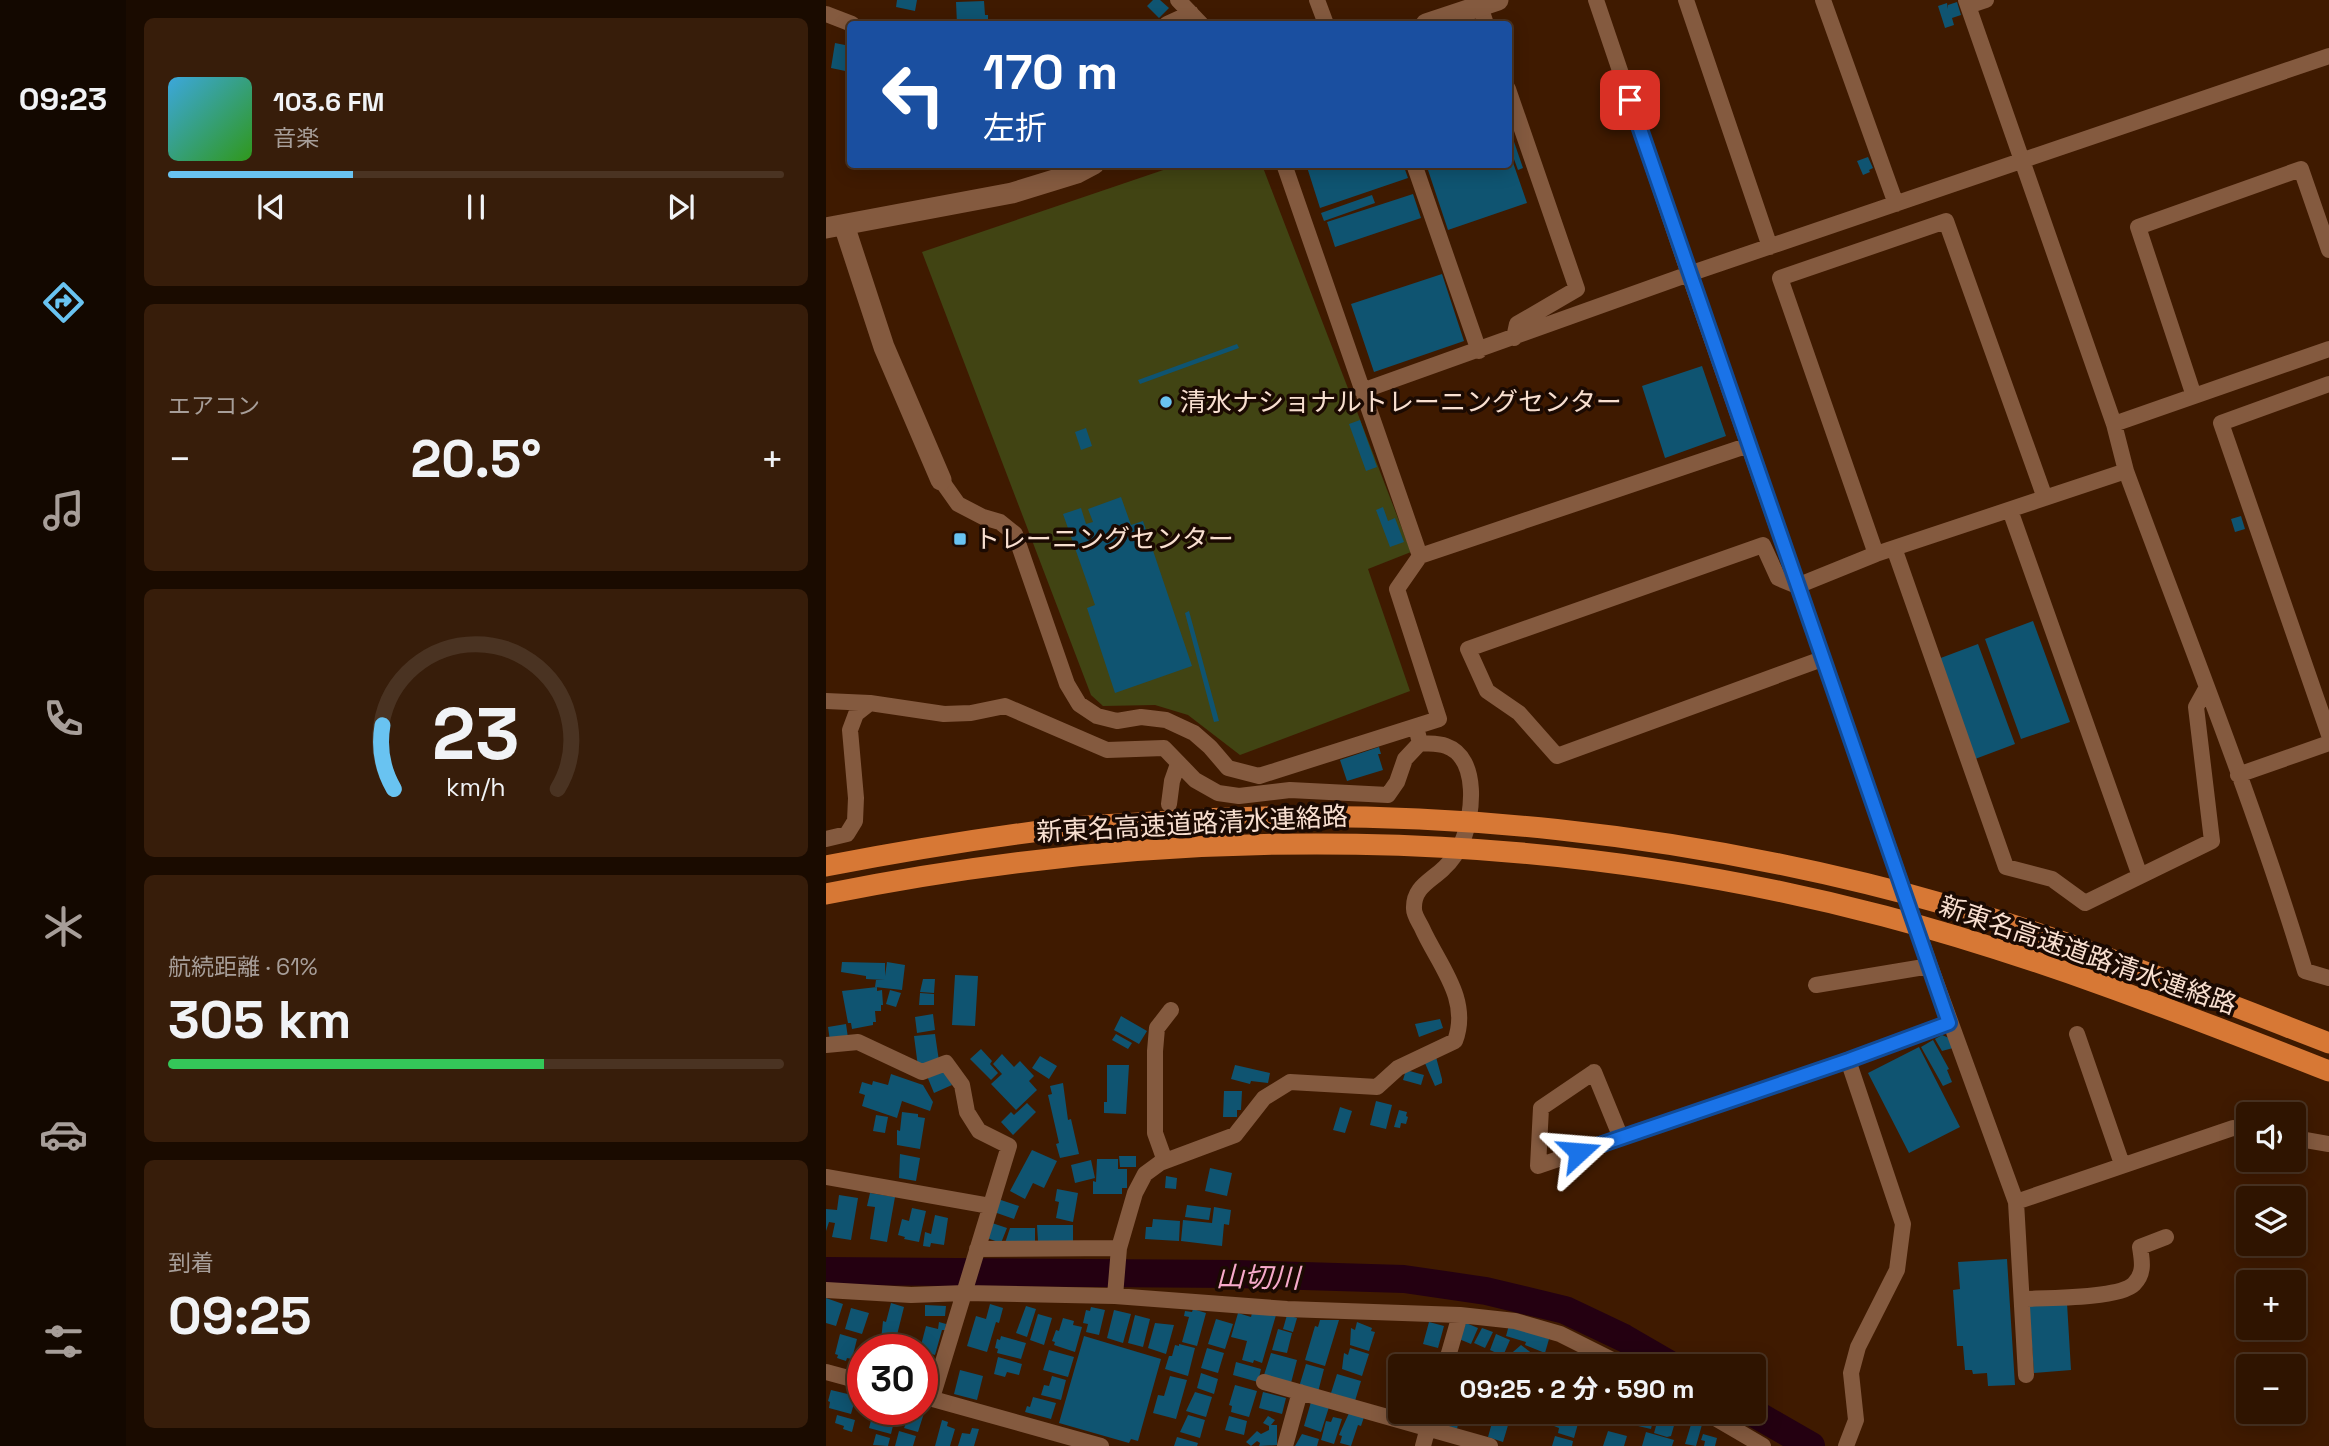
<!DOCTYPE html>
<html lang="ja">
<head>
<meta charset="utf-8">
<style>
	body { margin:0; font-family:"Space Grotesk","Noto Sans JP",sans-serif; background:#371d0a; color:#f1f3f6; height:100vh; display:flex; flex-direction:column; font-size:26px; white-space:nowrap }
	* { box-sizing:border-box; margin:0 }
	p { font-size:23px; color:#a79e99 }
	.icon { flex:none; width:38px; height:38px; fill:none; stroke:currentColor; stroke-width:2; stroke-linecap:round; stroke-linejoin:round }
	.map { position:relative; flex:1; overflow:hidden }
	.drawer { display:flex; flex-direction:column; gap:18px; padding:18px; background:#1a0b00; width:700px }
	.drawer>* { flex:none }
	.banner { position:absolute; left:21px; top:21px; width:665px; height:147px; border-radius:7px; box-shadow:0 4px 18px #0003,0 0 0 2px #4a3322; background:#1a4fa0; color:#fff; overflow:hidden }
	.fabs { position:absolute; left:1410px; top:1102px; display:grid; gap:14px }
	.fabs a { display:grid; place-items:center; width:70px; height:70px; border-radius:7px; background:#2f1400; box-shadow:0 4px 18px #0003,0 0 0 2px #4a3322; font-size:35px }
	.speed { position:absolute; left:21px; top:1334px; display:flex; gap:14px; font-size:35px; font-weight:700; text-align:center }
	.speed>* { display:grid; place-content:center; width:91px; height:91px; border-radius:50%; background:#2f1400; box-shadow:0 4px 18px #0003,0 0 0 2px #4a3322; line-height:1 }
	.speed .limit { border:10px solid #d22; background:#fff; color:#111 }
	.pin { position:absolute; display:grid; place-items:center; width:60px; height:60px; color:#fff; margin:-30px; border-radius:14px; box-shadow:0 4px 10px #0006 }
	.me { position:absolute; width:77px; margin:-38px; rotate:71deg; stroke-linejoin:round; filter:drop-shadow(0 0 5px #0008) }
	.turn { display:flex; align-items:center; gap:24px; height:147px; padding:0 21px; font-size:32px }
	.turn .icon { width:91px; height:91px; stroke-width:2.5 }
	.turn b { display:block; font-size:49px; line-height:60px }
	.big { font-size:52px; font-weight:700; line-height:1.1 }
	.drawer .card { flex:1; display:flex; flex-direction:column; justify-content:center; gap:10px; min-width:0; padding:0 24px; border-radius:10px; background:#371d0a }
	.drawer .dial { align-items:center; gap:0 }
	.dial svg { height:182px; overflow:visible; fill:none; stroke:#4a3322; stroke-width:7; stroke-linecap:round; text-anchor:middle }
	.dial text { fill:#f1f3f6; stroke:none }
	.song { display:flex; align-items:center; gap:21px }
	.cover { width:84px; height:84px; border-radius:10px; background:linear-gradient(135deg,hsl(200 70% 55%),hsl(110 70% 35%)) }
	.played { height:7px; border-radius:4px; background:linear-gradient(90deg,#69c3f1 30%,#4a3322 30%) }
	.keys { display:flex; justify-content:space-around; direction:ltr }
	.heat { display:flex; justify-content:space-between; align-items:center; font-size:38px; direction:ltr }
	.charge { height:10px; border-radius:5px; background:linear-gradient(90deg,#34c759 61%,#4a3322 0) }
	.trip { position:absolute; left:562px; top:1354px; width:378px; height:70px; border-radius:7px; background:#2f1400; box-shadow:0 4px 18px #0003,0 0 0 2px #4a3322; font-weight:700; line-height:70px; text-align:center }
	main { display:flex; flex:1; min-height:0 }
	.dock { display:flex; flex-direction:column; width:126px; justify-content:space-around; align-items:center; background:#130800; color:#a79e99 }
	.dock .icon { width:49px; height:49px }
	.dock .selected { color:#69c3f1 }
	.dock b { font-size:32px; color:#f1f3f6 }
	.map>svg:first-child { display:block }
	.green { fill:#414413 }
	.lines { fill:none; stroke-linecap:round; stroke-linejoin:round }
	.river { stroke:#240011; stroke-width:28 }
	.building { fill:#0f5471 }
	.street { stroke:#845a3f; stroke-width:16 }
	.secondary { stroke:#845a3f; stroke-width:21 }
	.highway { stroke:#d77835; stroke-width:21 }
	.route-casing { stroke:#114b97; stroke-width:18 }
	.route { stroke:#1a73e8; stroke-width:12 }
	.poi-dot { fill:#69c3f1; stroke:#1b0a02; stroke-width:2.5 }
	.labels { text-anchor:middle; stroke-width:7; stroke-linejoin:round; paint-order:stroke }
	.poi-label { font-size:26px; fill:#f8dfd0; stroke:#1b0a02; text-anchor:start }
	.street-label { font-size:26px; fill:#f8dfd0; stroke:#1b0a02 }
	.water-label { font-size:28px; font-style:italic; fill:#f6aaca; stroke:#1b0a02 }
</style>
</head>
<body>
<main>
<nav class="dock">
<b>09:23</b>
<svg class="icon selected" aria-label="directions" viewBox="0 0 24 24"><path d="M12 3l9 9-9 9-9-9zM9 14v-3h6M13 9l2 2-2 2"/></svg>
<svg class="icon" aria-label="music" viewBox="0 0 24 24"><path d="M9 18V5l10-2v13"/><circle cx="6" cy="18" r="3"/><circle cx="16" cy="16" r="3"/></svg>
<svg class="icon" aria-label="phone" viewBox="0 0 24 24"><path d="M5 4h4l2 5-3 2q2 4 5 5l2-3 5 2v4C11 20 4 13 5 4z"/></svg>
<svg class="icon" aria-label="climate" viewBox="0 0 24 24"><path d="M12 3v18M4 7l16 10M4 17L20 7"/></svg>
<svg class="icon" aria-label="car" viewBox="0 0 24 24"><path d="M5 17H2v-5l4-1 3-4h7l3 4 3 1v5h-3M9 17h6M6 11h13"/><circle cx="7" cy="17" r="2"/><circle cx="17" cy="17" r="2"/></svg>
<svg class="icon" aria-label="filters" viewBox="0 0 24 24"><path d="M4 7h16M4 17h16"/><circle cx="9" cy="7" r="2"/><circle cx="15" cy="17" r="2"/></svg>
</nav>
<section class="drawer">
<div class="card">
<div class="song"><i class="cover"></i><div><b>103.6 FM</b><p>音楽</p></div></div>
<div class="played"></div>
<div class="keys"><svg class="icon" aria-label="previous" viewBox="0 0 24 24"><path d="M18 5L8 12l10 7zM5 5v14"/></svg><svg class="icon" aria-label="pause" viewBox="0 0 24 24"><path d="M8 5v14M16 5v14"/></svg><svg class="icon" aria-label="next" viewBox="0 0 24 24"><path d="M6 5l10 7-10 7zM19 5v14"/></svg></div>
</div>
<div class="card"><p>エアコン</p>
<div class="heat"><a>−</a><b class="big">20.5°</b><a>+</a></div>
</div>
<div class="card dial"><svg viewBox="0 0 100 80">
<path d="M14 69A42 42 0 1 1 86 69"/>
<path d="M14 69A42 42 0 0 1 9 41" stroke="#69c3f1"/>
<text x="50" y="56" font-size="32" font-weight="700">23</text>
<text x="50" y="72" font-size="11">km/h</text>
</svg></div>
<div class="card"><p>航続距離 · 61%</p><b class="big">305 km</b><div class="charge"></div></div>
<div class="card"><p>到着</p><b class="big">09:25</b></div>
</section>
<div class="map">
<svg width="1503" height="1446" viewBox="0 0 1503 1446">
	<rect width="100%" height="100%" fill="#3f1a00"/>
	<path class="green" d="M352,165H436L585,552L542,569L584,691L414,755L362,715L329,705L277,706L265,695L96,252Z"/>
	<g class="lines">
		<path class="river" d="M0,1271L410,1274L578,1279L660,1291L739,1310L798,1338L848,1367
			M926,1412L985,1446"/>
	</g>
	<path class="building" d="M71,0H91L89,11L70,7Z
		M327,0H334L343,8L333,18L321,6Z
		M158,1L159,15H162V24H131L130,2Z
		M1131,2L1135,15L1126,18L1128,25L1119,28L1112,6L1121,3L1122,9V5Z
		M9,43L24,46V72L5,68Z
		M686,136L697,168L692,170L682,143V138Z
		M683,151L701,203L622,230L600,164H682Z
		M1042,157L1047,168L1043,170L1044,172L1037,175L1031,161Z
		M480,164H577L582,178L494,208Z
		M587,194L595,218L509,247L501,222Z
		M546,195L549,203L498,221L495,213Z
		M616,274L638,341L548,372L525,304Z
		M411,344L413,348L314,384L312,380Z
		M876,366L900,436L839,458L816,386Z
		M534,420L551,467L540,471L523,424Z
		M260,428L266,446L255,450L249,432Z
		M295,497L305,525L317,521L366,666L289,693L261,608L269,605L237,514L255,508L260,524L267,522L262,509Z
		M557,507L562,521L569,518L578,542L564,547L550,510Z
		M1415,516L1419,529L1409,532L1405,519Z
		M363,611L393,721L388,722L359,613Z
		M1207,621L1244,722L1195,739L1159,639Z
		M1152,644L1189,744L1149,759L1112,659Z
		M553,747L555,754H552L557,770L521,781L514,760Z
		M16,962L59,963V976L61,962L79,965L76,990L49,987L50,980H59L40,979V976L15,972Z
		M129,975L152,976L149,1026L126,1025Z
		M97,979H109L108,993L94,992Z
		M51,987V991L56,990L57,1005H55V1011H49L50,1022H47V1025L26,1029L25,1023H22L16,991Z
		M64,990L75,993L70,1007L60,1004Z
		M94,993L108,994V1005H93Z
		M107,1014L109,1030L91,1033L89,1017Z
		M295,1016L321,1031L313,1044L288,1030Z
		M614,1019L617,1028L593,1037L589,1024Z
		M20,1024L22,1038L4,1041L2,1027Z
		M109,1034L113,1061L92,1067L88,1036Z
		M290,1034L306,1043L302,1049L286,1040Z
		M1116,1035L1123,1038L1127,1048L1116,1051L1109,1039Z
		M1107,1040L1123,1069L1121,1070L1126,1082L1117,1086L1095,1047Z
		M1093,1047L1134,1127L1083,1153L1042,1073Z
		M155,1049L166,1061L164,1064L172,1073L165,1080L144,1059Z
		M176,1054L188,1067L194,1061L208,1076L203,1081L211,1090L190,1110L165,1084L176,1074L167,1064Z
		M214,1056L231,1066L223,1079L206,1068Z
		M610,1057L616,1079V1083L609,1086L598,1061Z
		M281,1065H303L300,1114L278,1113V1102H281Z
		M409,1065L444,1073L442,1083L425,1081L424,1084L405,1079Z
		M118,1068L126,1085L108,1093L101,1076Z
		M580,1070L598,1075L595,1085L577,1080Z
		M65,1074L97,1085L107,1102L104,1111L76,1101L71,1118L36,1106L39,1095L33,1093L36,1082L46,1085L47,1081L62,1085Z
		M237,1083L242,1120L245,1119L253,1154L234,1158L230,1144L233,1143L222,1095L226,1094L224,1086Z
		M398,1091H416L415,1110H411V1117H397Z
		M550,1101L566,1105L560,1129L544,1125Z
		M201,1103L210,1112L187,1135L175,1122L185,1112L188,1115Z
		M514,1107L526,1111L519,1133L507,1130Z
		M573,1110L581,1112L580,1116L582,1117L580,1124L575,1123L574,1128L568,1127Z
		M76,1112L92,1114V1117L99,1118L94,1149L71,1145V1130L74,1131Z
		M50,1115L62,1117L59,1133L47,1131Z
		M206,1150L231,1161L218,1188L207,1183L199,1199L184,1191Z
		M74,1154L94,1158L90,1181L73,1178Z
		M293,1156H310V1167H294Z
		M271,1159H292V1169H301V1188H296V1194H267V1181L270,1182Z
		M265,1160L269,1178L249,1183L245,1165Z
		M384,1168L406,1173L401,1196L379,1191Z
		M340,1176L351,1178L350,1189L339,1188Z
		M231,1189L252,1193L247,1222L230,1218L233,1202L229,1201Z
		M44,1193L69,1197L61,1242L44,1239L49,1207L41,1206Z
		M13,1195L32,1198L25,1240L6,1237L9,1223L3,1222L0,1231V1209L11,1210Z
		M172,1199L193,1206L188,1219L168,1212Z
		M361,1205L385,1208L383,1220L359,1217Z
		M388,1207L405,1210L403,1225L398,1224L396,1246L355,1241L357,1220L386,1223Z
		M86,1208L100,1211L93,1242L78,1239L79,1237L72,1235L76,1219L83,1221Z
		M109,1215L122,1218L118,1245L105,1243L104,1247L97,1246L99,1232L105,1234Z
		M327,1219L354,1221L353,1241L319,1239L320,1227H326Z
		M166,1223L181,1228L175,1243L161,1238Z
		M211,1225H247V1241H212Z
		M184,1228H209V1242L179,1243Z
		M1181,1259L1189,1385L1162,1386L1161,1373L1147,1374L1146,1370H1139L1137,1346H1131L1127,1290L1134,1289L1132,1262Z
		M0,1298L17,1304L10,1326L0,1323Z
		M65,1303L78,1307L69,1343L55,1340L57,1321L60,1322Z
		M1241,1303L1245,1370L1208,1373L1203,1306Z
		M164,1304L177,1308L173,1323L170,1322L161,1352L141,1346L150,1316L160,1319Z
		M99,1305L120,1306L119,1316H99Z
		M200,1306L210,1309L201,1337L190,1333Z
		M265,1307L279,1310L273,1335L260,1332L262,1324L257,1323L260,1310L264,1311Z
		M25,1308L43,1313L36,1334L19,1329Z
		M367,1309L380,1313L371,1346L356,1342L363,1317L358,1316L359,1311L366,1312Z
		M288,1310L305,1314L297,1343L281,1338Z
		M412,1313L425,1317L426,1313L450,1315L436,1363L428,1360L427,1363L416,1360L421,1341L405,1337Z
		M212,1314L226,1318L218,1345L204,1340Z
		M309,1315L324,1319L317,1347L302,1343Z
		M461,1315L471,1318L467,1332L457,1329Z
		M237,1318L248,1321L247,1325L256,1327L249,1352L228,1345L229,1342L226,1341L230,1330L233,1331Z
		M390,1319L407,1324L399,1349L382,1344Z
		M494,1320H513L499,1366L479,1360L489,1326L492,1327Z
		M113,1322L120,1324L119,1330H116L109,1355L96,1351L94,1349L100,1326L112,1329Z
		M531,1322L546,1328L545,1331L549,1332L543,1351L524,1345L525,1328L529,1330Z
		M603,1322L618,1326L612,1348L597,1344Z
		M329,1323L348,1325L340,1354L322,1348Z
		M640,1323L652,1328L645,1344L633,1339Z
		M683,1325L723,1339L719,1353L699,1345L700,1342L680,1336Z
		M656,1328L667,1332L659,1348L648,1343Z
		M452,1329L466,1333L461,1353L446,1350Z
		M14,1334L31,1339L26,1359L21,1358L20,1361L11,1358L12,1355L9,1354Z
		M670,1334L684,1340L677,1356L664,1350Z
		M175,1336L200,1343L195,1359L171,1353L172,1349L169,1348L171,1339L174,1340Z
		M258,1336L335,1359L312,1441L305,1439L303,1443L233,1423Z
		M353,1344L369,1348L362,1376L339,1369L343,1356H346L349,1345L353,1346Z
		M695,1345L712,1358L705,1367H695L690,1364L689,1366L680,1358Z
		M381,1348L398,1353L392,1373L375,1368Z
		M524,1348L543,1354L536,1376L516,1369L518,1353L522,1355Z
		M223,1350L248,1357L242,1377L217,1370Z
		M445,1353L471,1360L465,1383L438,1375Z
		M592,1353L611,1359L608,1367H589Z
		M742,1354L760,1360L758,1367H738Z
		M96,1356L108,1359L101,1385L96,1383Z
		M172,1357L196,1364L193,1375L181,1372L179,1377L168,1374Z
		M410,1362L435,1369L432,1382L407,1375Z
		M480,1364L498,1369L492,1392L473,1387Z
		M134,1370L157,1376L151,1400L128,1394Z
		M375,1373L392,1379L388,1394L371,1388Z
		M511,1374L535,1381L529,1401L505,1393Z
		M226,1376L240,1380L235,1400L215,1395L218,1385L223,1386Z
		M344,1376L361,1380L350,1419L327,1413L332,1395L338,1396Z
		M409,1385L431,1391L423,1417L405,1412L406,1406L403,1405Z
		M5,1390L30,1396L25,1414L3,1408L4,1402L2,1401Z
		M369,1392L386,1397L380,1417L360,1411Z
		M437,1392L460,1398L456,1414L433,1408Z
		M207,1397L230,1403L225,1419L199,1412L201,1406L204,1407Z
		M485,1402L503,1407L495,1432L478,1426Z
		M48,1409H71L65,1434L43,1428Z
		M86,1410L98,1413L92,1432L78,1428Z
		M669,1412H686L677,1442L662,1437Z
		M815,1412H829L825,1429L812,1426Z
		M837,1412H852L845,1436L841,1437L828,1433L830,1426H833Z
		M523,1413L538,1417L535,1426L532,1425L525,1446L514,1443L516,1436L513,1435Z
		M730,1414L753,1420L748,1438L732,1433L733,1428L728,1426Z
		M11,1415L29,1420L26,1432L17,1429L18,1426L9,1423Z
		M362,1415L379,1420L374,1438L354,1432Z
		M617,1415L633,1420L631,1429L614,1424Z
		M403,1416L421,1421L418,1435L399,1430Z
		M442,1416L449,1420L445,1425H451V1445L433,1446L434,1443L431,1441L425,1446L420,1442L431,1431L435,1434L443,1430V1426L437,1423Z
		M507,1417L516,1419L508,1444L495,1440L500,1421L505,1422Z
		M867,1418L877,1421L870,1446L859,1444Z
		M116,1420L122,1422L121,1426L129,1429L124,1446H109Z
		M146,1428L153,1429L148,1446H132L136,1433L144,1434Z
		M73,1431L90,1436L87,1446H69Z
		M782,1431L801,1436L798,1446H777Z
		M820,1432L848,1440L846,1446H816Z
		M50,1434L64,1438L62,1446L47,1445Z
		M476,1434L493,1439L491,1446H469Z
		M877,1434L891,1438L889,1446H878L879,1441L875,1440Z
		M729,1436L747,1441L746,1446H726Z
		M351,1437L372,1443L371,1446H348Z"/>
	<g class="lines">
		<path class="street" d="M352,0L375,24
			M491,0L500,24
			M770,0L863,274L1104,966L1190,1202L1200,1375
			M860,0L944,247
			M997,0L1070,204
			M1140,0L1288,424L1300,471C1361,637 1428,802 1479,971L1503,978
			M654,6L660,24
			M1142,6L1160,0
			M0,14L26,24
			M341,24L365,13
			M682,89L751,289L691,324L688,338
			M458,164L594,556
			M588,164L653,351
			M1503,384L1395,423L1503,735
			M536,391L863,274L1503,56
			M1368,396L1312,227L1475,169L1503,250
			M1288,424L1503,349
			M115,480L132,504L157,517L174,522L189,534L241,684L253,704L271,716L291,721L315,717L340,720L368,733L384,747L402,768L433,776L613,719L571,589L594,556L923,445
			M1184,510L1314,876
			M1068,548L1180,867L1226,879L1259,903L1386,841L1370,707L1380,689
			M1050,554L954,278L1120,221L1219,498
			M996,659L731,756L693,713L661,691L642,649L937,545L952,578L971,586L1050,554L1300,471
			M0,701L44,703
			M1412,775L1503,743
			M343,804L346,781L352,764
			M0,839L21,834L29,821L30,798L24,730L30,714L44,703L118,714L145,713L179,706L281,750L338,748L369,780L392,793L413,796L464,790L562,795L571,782L579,759L594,743
			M990,985L1104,966
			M1251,1034L1296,1164
			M0,1045L32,1042L96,1072L120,1063L136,1085L141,1112L153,1131L183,1146L106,1398
			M795,1138L768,1072L715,1108L712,1166L1022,1060
			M1468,1138L1503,1144
			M339,1161L329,1133V1051L331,1028L345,1010
			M0,1177L164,1206
			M1190,1202L1407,1128L1423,1131
			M151,1249L293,1248
			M0,1290L85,1295L139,1293L289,1296L461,1309L634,1315L689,1321L734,1334L800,1367
			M289,1296L293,1248L309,1193L319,1174L334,1163L409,1135L438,1098L464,1082L551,1087L572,1068L629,1041C645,999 612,964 596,928C593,922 588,915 588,909C587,887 605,881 618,868C625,862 633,850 636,842C647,816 654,758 620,746C612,743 602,744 594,743L590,727
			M1196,1299C1219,1298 1293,1299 1308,1284C1319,1273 1316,1260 1314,1247L1340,1237
			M619,1367L634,1315
			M0,1372L37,1382
			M438,1382L664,1446
			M96,1396L275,1446
			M879,1412L937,1446
			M459,1446L474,1392
			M597,1446L606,1412
			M1020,1446L1030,1420L1025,1373L1032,1347L1071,1270L1077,1224L1022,1060L1123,1023"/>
		<path class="secondary" d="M600,24L672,0
			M18,225L58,347L115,480
			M0,228L186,193L251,173L268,164"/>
		<path class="highway" d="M0,866C78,851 157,838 237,828C267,825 298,824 329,822C596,803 868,833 1125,906C1254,943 1378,995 1503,1043
			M0,894C350,823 711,825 1058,916C1210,956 1357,1014 1503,1071"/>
	</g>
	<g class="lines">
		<g class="route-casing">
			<path id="route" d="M753,1152L1023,1060L1123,1023L804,100"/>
		</g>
		<use href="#route" class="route"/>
	</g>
	<g class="poi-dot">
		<circle cx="340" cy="402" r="7"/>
		<rect x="127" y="532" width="14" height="14" rx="3.5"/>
	</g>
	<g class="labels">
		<g class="poi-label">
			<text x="354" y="411">清水ナショナルトレーニングセンター</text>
			<text x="148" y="548">トレーニングセンター</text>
		</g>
		<g class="street-label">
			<text transform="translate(366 824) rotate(-3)" y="9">新東名高速道路清水連絡路</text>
			<text transform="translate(1262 955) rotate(19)" y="9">新東名高速道路清水連絡路</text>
		</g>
		<g class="water-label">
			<text transform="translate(432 1277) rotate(1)" y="10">山切川</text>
		</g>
	</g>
</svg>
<div class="fabs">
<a><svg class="icon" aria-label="sound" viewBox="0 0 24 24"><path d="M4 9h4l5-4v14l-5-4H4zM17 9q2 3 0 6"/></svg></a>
<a><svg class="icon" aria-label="layers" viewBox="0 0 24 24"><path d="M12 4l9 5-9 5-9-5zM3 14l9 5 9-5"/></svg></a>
<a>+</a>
<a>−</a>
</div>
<div class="speed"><div class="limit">30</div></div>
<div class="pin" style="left:804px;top:100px;background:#d93025"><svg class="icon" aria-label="arrive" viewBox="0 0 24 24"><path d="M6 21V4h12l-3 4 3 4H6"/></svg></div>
<svg class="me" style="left:753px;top:1152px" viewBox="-20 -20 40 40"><path d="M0-17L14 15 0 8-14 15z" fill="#1a73e8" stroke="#fff" stroke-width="4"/></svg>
<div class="trip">09:25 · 2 分 · 590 m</div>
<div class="banner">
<div class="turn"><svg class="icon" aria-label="left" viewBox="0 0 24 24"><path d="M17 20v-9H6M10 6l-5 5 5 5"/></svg><div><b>170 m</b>左折</div></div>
</div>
</div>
</main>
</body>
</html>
